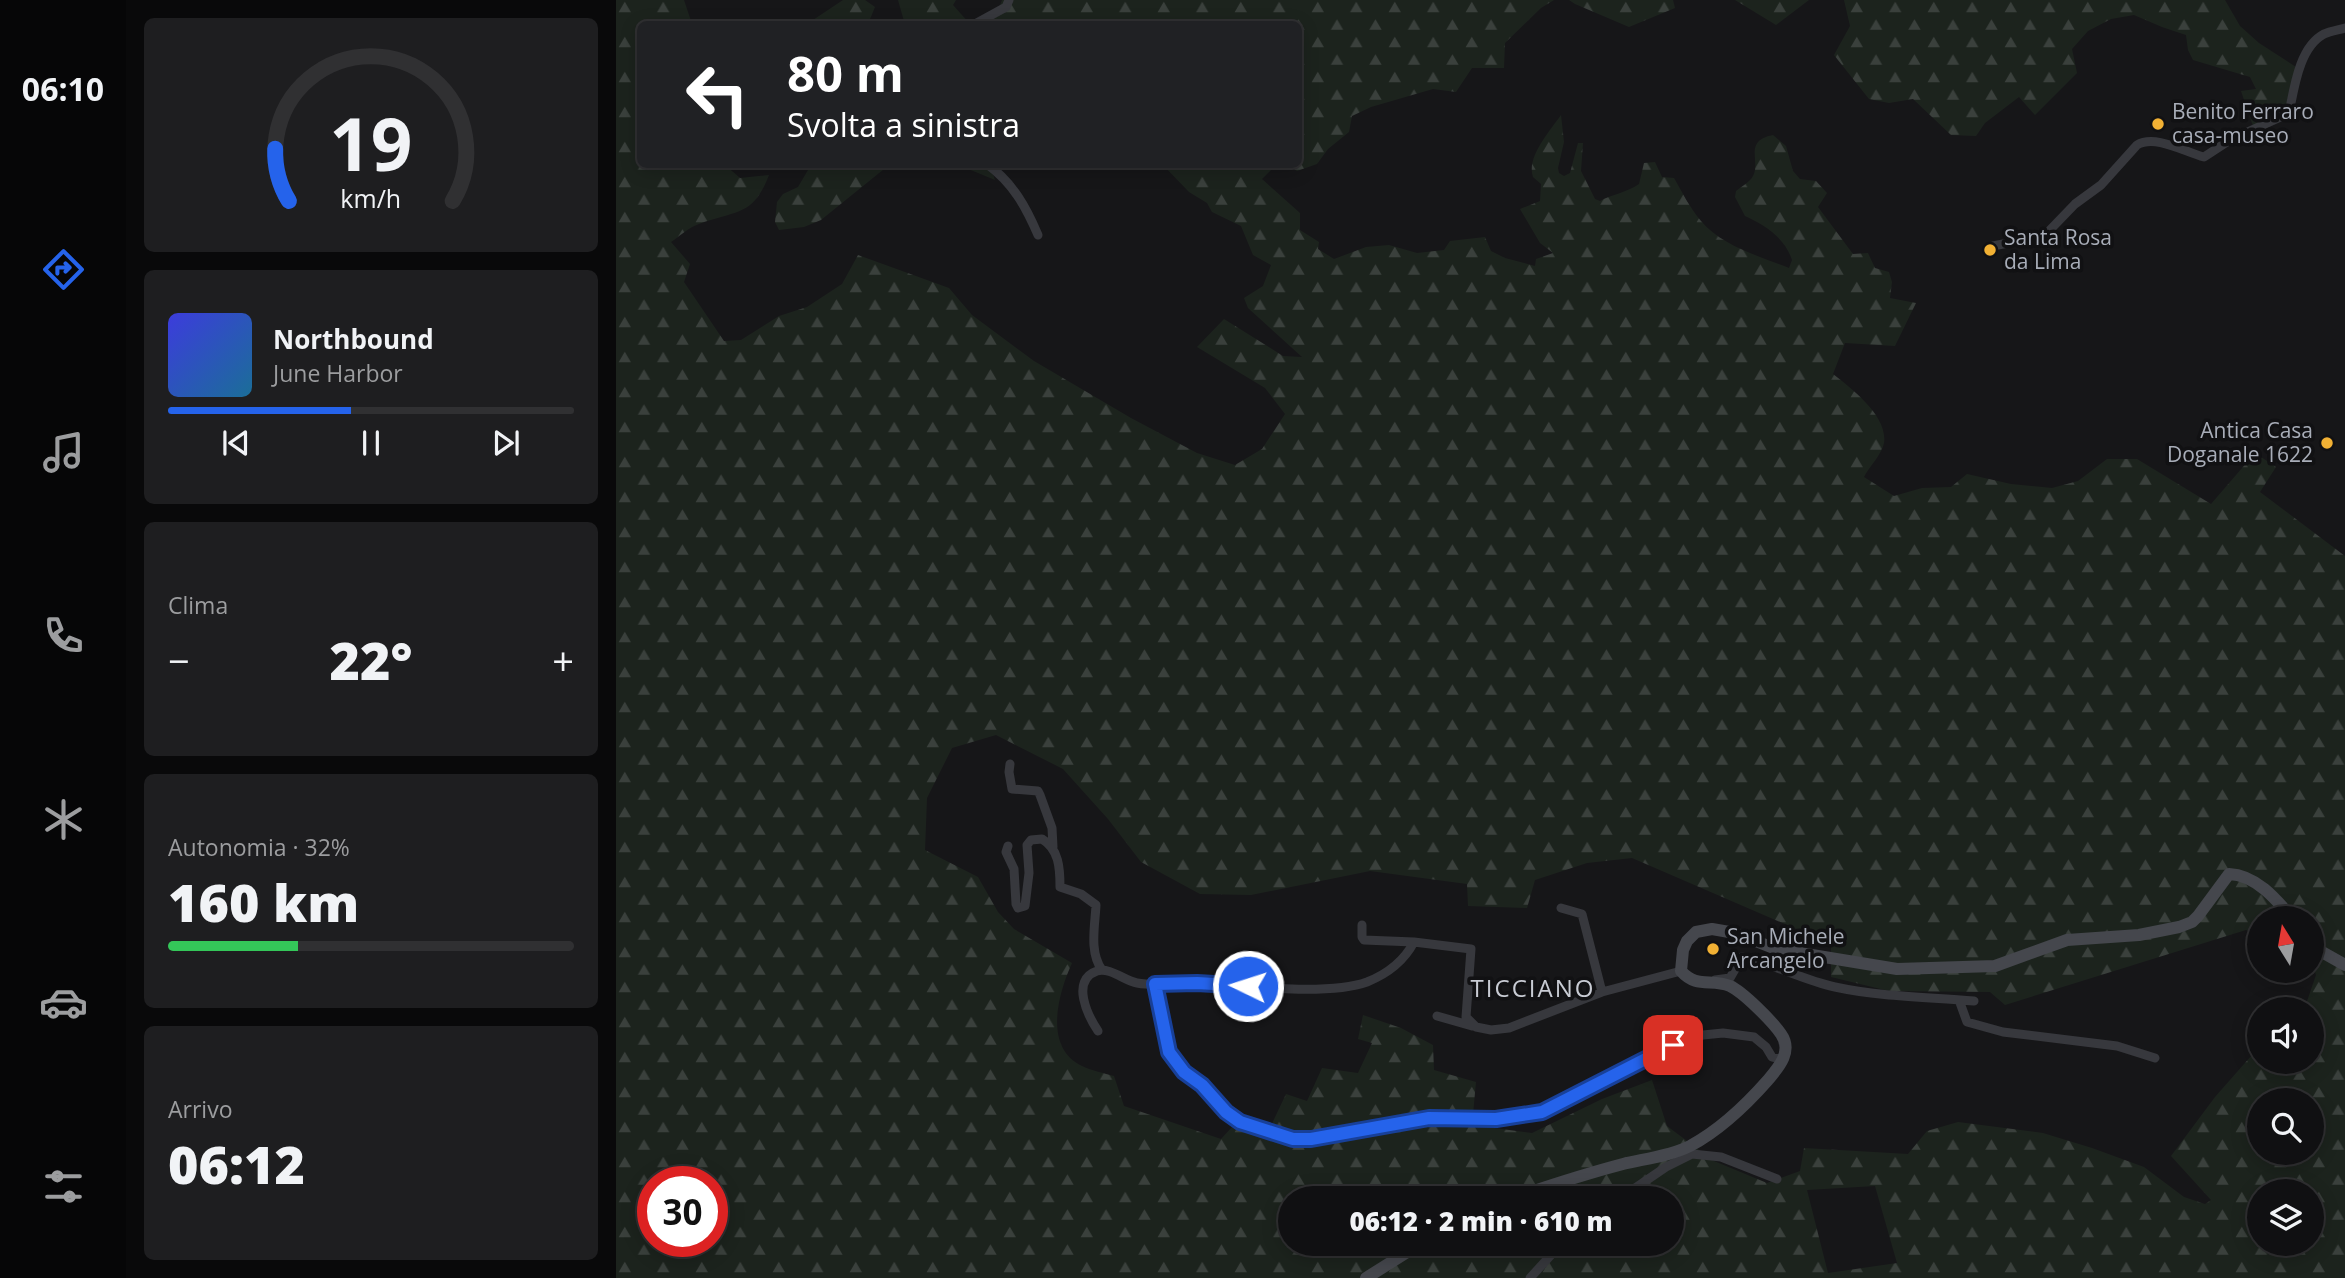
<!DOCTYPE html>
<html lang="it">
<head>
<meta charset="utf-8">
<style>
	body { margin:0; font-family:"Open Sans",sans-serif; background:#1e1e20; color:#f1f3f6; height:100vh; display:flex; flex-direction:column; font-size:26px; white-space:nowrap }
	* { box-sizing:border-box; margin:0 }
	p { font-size:23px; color:#9c9d9f }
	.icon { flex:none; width:38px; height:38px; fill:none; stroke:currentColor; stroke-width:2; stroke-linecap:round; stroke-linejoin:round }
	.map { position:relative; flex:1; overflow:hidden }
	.sheet { display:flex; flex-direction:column; gap:18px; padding:18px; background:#09090a; width:490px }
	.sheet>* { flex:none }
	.banner { position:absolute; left:21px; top:21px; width:665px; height:147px; border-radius:10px; box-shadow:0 4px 18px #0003,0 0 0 2px #303032; background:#202124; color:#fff; overflow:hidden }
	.needle { width:46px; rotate:349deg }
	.buttons { position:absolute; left:1631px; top:906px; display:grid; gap:14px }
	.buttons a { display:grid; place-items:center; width:77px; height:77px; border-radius:50%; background:#101012; box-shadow:0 4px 18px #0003,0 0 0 2px #303032; font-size:35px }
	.speed { position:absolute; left:21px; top:1166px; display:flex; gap:14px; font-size:35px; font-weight:700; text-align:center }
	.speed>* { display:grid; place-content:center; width:91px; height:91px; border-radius:50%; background:#101012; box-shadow:0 4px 18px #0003,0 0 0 2px #303032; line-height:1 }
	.speed .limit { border:10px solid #d22; background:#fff; color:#111 }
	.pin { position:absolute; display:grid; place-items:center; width:60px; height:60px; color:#fff; margin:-30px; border-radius:14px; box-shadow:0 4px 10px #0006 }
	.me { position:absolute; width:77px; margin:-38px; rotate:274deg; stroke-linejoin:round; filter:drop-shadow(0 0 5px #0008) }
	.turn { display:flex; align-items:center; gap:24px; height:147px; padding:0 35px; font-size:32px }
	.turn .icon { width:91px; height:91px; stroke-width:2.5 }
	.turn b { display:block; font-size:49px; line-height:60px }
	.big { font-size:52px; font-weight:800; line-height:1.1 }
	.sheet .card { flex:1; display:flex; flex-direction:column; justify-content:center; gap:10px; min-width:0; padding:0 24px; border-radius:10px; background:#1e1e20 }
	.sheet .dial { align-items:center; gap:0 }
	.dial svg { height:182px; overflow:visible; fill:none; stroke:#303032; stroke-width:7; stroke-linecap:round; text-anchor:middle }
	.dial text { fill:#f1f3f6; stroke:none }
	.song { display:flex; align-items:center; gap:21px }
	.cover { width:84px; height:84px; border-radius:10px; background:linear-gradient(135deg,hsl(240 70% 55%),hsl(200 70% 35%)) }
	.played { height:7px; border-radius:4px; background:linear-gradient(90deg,#2563eb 45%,#303032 45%) }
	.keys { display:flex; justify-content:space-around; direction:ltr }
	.heat { display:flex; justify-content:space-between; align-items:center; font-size:38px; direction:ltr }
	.charge { height:10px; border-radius:5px; background:linear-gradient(90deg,#34c759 32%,#303032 0) }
	.trip { position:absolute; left:662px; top:1186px; width:406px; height:70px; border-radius:35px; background:#101012; box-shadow:0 4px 18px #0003,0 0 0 2px #303032; font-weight:800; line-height:70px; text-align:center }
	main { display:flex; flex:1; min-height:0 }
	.tabs { display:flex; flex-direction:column; width:126px; justify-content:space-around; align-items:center; background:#060607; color:#9c9d9f }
	.tabs .icon { width:49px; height:49px }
	.tabs .active { color:#2563eb }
	.tabs b { font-size:32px; color:#f1f3f6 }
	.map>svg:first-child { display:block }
	.forest { fill:url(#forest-firs); fill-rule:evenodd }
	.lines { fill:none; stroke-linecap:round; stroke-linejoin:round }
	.street { stroke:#37383d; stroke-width:9 }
	.secondary { stroke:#45474d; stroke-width:12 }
	.route-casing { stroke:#184099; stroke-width:18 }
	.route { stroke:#2563eb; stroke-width:12 }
	.poi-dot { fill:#f2b134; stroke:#111113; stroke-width:2.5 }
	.labels { text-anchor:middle; stroke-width:7; stroke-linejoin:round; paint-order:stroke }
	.poi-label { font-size:21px; fill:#a8adb8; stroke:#111113; text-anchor:start }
	.quarter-label { font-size:24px; letter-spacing:2px; fill:#c9ccd4; stroke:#111113 }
</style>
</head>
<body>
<main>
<nav class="tabs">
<b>06:10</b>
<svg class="icon active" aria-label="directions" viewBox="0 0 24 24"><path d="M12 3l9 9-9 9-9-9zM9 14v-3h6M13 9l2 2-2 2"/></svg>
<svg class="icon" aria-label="music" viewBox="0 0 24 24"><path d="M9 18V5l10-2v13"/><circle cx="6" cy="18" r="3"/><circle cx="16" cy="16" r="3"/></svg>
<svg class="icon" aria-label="phone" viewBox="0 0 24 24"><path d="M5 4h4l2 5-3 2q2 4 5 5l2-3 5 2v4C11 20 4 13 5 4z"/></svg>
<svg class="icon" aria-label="climate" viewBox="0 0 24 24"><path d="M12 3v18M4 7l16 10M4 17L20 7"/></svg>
<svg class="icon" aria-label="car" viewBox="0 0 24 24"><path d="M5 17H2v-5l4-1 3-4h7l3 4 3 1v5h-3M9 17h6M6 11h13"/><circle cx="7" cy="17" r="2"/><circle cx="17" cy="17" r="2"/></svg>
<svg class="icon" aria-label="filters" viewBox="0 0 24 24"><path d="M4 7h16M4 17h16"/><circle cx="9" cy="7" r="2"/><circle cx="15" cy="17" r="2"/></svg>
</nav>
<section class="sheet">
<div class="card dial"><svg viewBox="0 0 100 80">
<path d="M14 69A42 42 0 1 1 86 69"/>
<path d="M14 69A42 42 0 0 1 8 46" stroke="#2563eb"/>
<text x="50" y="56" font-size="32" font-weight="700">19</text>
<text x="50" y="72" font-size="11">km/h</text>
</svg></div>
<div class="card">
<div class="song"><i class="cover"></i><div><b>Northbound</b><p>June Harbor</p></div></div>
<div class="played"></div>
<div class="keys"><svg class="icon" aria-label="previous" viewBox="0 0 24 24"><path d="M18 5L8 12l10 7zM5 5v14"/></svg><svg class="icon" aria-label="pause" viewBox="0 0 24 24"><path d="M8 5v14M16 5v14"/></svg><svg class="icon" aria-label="next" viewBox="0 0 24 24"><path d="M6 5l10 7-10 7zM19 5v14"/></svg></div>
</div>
<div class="card"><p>Clima</p>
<div class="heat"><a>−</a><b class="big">22°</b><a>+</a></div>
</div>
<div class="card"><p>Autonomia · 32%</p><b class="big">160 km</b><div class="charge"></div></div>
<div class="card"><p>Arrivo</p><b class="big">06:12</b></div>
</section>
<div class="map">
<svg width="1729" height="1278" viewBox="0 0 1729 1278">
	<defs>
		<pattern id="forest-firs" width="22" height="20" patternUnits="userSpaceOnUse" patternTransform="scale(1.75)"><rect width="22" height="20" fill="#1c231d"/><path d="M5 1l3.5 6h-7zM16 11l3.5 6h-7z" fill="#3a403c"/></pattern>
	</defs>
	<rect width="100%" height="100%" fill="#161618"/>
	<path class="forest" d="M0,0H68L76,24H24V164L109,165L124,178L153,175C137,217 120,210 83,224C73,227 64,236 55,242L74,264L68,282L108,341L125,340L163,316L191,307L226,284L242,255L333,288L356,315L418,361L515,418L581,453L619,465L646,449L669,414L649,388L581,347L608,319L667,356L686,357L632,308L628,298L647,286L655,265L637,255L625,226L596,212L591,203L573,192L547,165H660L646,179L684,213V230L703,242L702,249L718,259L750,247L773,245L801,253L828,250L834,241L869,237L875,251L889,258L919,266L920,259L937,253L924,243L904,209L924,201L925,184L917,177C910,157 934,131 945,115L948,142L942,168L943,173L948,176L954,173L962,143H967L965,171L979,199L984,201C997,194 1012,192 1023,184L1028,163L1039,162L1046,177L1058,178C1066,192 1074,208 1085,221C1106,246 1143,256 1173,268L1176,260C1169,238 1149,225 1129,216L1119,197L1120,191C1125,187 1134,182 1137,176C1145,161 1127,141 1157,135L1170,146L1177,171L1184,179L1200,181L1211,193L1202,207L1237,254L1252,253L1259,268L1273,272L1276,282L1274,298L1300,303L1279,346L1229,343L1217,374C1236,389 1272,416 1268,443C1266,454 1253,467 1248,477L1278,496L1306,488L1335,487L1351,474L1395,484L1436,488L1462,481L1491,459H1521L1595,504L1639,453L1660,467L1644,492L1729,556V1278H0ZM380,735L447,769L492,819L525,862L584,894L635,895L754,871L851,884L852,906L911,908L919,880L971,863L1016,858L1215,944V977L1273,991L1374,992L1389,1005L1630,930L1643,935V919H1696V963L1700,975L1688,1010H1696V1062H1643V1047L1599,1097L1555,1156L1595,1200L1589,1204L1568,1197L1528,1167L1476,1148L1427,1133L1342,1122L1311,1131L1292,1154L1188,1148L1184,1171L1151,1183L1098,1161L1051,1126L1036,1080L986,1099L916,1133L856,1125L860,1082L818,1070L817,1045L785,1028L747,1015L742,1039L756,1043L742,1073L706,1068L691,1101L670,1094L651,1134L616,1127L605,1139L508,1106L498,1076C488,1073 476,1071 466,1066C427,1047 442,994 456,963L398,929L382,912L362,877L309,850L311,798L336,748ZM1643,1101H1696V1153H1643ZM37,1181H96V1241H37ZM1259,1186L1281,1263L1212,1273L1191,1190ZM1643,1192H1696V1244H1643ZM674,1199H1055V1244H674Z
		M227,0H249L259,7L252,24H191Z
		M282,0H340L337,5L353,23L383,8L386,0H938L925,8L889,43L888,68H856L840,92L817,89L755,107L736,116L733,132L712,149L701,164L681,171L672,165L682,164V24H282L288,21Z
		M953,0H1057L1059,8L1013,27L959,4Z
		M1119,0H1193L1160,25Z
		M1228,0H1609L1624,26L1643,43L1680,67L1668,113L1637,126L1625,91L1640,89L1634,77L1577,60L1572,50L1570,35L1546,27L1518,15L1495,19L1472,31L1456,49L1461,73L1419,115L1403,97L1369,123L1360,136L1335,135L1297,99L1273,103L1253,99L1218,55L1234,26Z
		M195,165V164L273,165L205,220L188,227L163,230L159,222L161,202L167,194L182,187Z
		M347,165H374L379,180L350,168Z"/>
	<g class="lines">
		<path class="street" d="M359,24L390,7L393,0
			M371,164C397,183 410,207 422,235
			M1377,246L1417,238L1432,232L1459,204L1485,185L1521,145C1539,134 1569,152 1588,157L1614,140L1673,113C1678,89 1683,47 1708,34C1714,31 1722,30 1729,28
			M394,764L393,772L396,789L422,791L424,795L436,828L437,847
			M392,846L390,852L398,869L400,904L402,908L409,906L413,873L411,845L415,840L426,839C443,849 444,868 444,887L465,894L480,905C479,926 473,952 486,970
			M945,908L966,914L986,992
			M746,925V937L748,940L798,942
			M1099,980L1114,978L1126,957C1158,964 1187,980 1219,987C1265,997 1311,997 1358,1001
			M539,984L553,1052L568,1072L586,1085L610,1112L624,1122L677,1139H695L813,1118L879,1119L926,1113L1044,1051L1070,1039L1087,1035L1107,1033L1138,1037L1150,1047L1156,1057L1167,1060
			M1343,1000L1351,1022L1387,1032L1501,1046L1539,1058
			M821,1016L856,1026
			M482,1031C472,1016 454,980 481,971C494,967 509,981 521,983C543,987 564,982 586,983C627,986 713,996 751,982C771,974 788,961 798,942L855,949L850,1017L860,1027L875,1030L893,1028L986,992L1065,971
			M1064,1149L1076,1154L1105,1157L1161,1179
			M1003,1199L1050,1167L1076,1154
			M914,1278L945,1244"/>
		<path class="secondary" d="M1696,940L1706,952L1729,965
			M894,1199C932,1186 969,1174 1007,1164C1028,1159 1054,1156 1074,1146C1104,1130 1130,1105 1152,1080C1163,1067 1177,1051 1165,1034C1156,1021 1127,992 1114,986C1095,978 1081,989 1065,971L1067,950L1071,941L1080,932L1096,929L1119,933L1160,949L1281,969L1379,966L1451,940L1523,935L1563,927L1576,922L1582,916L1613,874C1640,875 1660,899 1677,919
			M750,1278L804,1244"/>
	</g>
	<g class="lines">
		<g class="route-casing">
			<path id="route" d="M632,986L581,983L539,984L553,1052L568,1072L586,1085L610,1112L624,1122L677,1139H695L813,1118L880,1119L926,1112L1057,1045"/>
		</g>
		<use href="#route" class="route"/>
	</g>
	<g class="poi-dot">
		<circle cx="1542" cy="124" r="7"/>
		<circle cx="1374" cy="250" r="7"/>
		<circle cx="1711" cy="443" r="7"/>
		<circle cx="1097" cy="949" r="7"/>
	</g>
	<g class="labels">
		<g class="poi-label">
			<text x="1556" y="119">Benito Ferraro<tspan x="1556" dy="24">casa-museo</tspan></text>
			<text x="1388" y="245">Santa Rosa<tspan x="1388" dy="24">da Lima</tspan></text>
			<text x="1697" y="438" text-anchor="end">Antica Casa<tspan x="1697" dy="24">Doganale 1622</tspan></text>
			<text x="1111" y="944">San Michele<tspan x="1111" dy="24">Arcangelo</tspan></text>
		</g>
		<g class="quarter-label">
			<text x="917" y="997">TICCIANO</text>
		</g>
	</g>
</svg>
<div class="buttons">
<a><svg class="needle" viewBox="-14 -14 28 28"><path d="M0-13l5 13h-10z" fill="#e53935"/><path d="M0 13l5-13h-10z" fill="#9c9d9f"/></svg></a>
<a><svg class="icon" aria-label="sound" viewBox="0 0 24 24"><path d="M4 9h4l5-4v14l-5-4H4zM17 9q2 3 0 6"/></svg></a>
<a><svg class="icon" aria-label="search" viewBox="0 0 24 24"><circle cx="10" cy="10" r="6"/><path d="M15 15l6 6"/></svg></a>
<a><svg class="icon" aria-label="layers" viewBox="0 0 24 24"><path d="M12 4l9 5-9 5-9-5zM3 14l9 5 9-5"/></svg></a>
</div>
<div class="speed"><div class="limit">30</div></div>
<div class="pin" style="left:1057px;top:1045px;background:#d93025"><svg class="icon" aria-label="arrive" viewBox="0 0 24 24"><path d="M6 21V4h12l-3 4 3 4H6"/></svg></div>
<svg class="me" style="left:632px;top:986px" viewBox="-20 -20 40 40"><circle r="17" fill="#2563eb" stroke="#fff" stroke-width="3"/><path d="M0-11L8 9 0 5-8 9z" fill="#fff"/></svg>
<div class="trip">06:12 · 2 min · 610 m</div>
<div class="banner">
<div class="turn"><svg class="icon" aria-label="left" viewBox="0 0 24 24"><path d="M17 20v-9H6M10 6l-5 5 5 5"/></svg><div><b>80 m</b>Svolta a sinistra</div></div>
</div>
</div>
</main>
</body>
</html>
